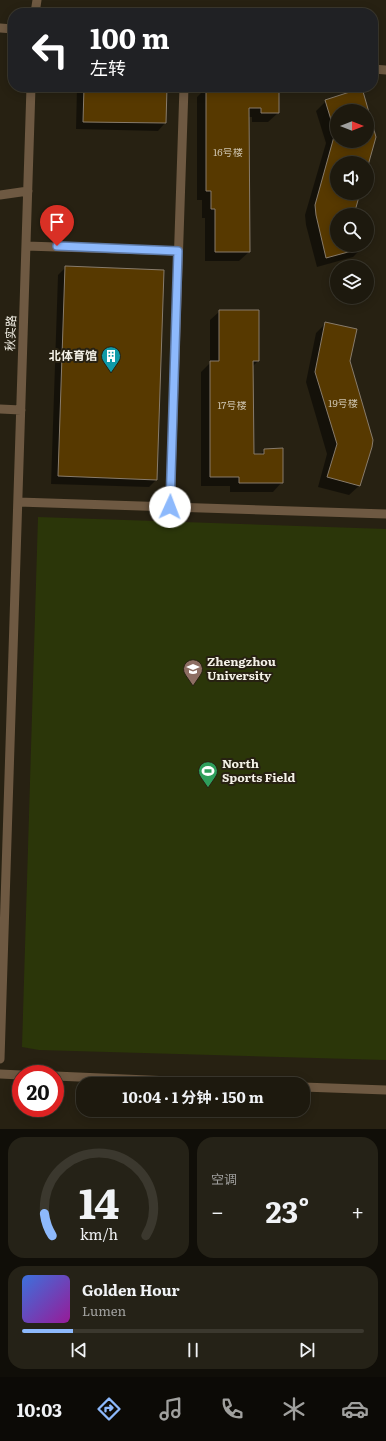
<!DOCTYPE html>
<html lang="zh">
<head>
<meta charset="utf-8">
<style>
	body { margin:0; font-family:Literata,"Noto Sans SC",serif; background:#252217; color:#f1f3f6; height:100vh; display:flex; flex-direction:column; font-size:15px; white-space:nowrap }
	* { box-sizing:border-box; margin:0 }
	p { font-size:13px; color:#a0a09e }
	.icon { flex:none; width:22px; height:22px; fill:none; stroke:currentColor; stroke-width:2; stroke-linecap:round; stroke-linejoin:round }
	.map { position:relative; height:1129px; overflow:hidden }
	.panel { display:flex; flex-direction:column; gap:8px; padding:8px; background:#100e08; flex:1 }
	.panel>* { flex:none }
	.top-card { position:absolute; left:8px; top:8px; width:370px; height:84px; border-radius:16px; box-shadow:0 2px 10px #0003,0 0 0 1px #3b382e; background:#202124; color:#fff; overflow:hidden }
	.needle { width:26px; rotate:90deg }
	.buttons { position:absolute; left:330px; top:104px; display:grid; gap:8px }
	.buttons a { display:grid; place-items:center; width:44px; height:44px; border-radius:50%; background:#1d190e; box-shadow:0 2px 10px #0003,0 0 0 1px #3b382e; font-size:20px }
	.speed { position:absolute; left:12px; top:1065px; display:flex; gap:8px; font-size:20px; font-weight:700; text-align:center }
	.speed>* { display:grid; place-content:center; width:52px; height:52px; border-radius:50%; background:#1d190e; box-shadow:0 2px 10px #0003,0 0 0 1px #3b382e; line-height:1 }
	.speed .limit { border:6px solid #d22; background:#fff; color:#111 }
	.pin { position:absolute; display:grid; place-items:center; width:34px; height:34px; color:#fff; margin:-41px -17px; border-radius:50% 50% 50% 0; rotate:-45deg; box-shadow:0 0 4px #0007 }
	.pin .icon { rotate:45deg }
	.me { position:absolute; width:44px; margin:-22px; rotate:2deg; stroke-linejoin:round; filter:drop-shadow(0 0 3px #0008) }
	.turn { display:flex; align-items:center; gap:14px; height:84px; padding:0 16px; font-size:18px }
	.turn .icon { width:52px; height:52px; stroke-width:2.5 }
	.turn b { display:block; font-size:28px; line-height:34px }
	.big { font-size:30px; font-weight:700; line-height:1.1 }
	.panel .tile { flex:1; display:flex; flex-direction:column; justify-content:center; gap:6px; min-width:0; padding:0 14px; border-radius:16px; background:#252217 }
	.panel .dial { align-items:center; gap:0 }
	.dial svg { height:104px; overflow:visible; fill:none; stroke:#3b382e; stroke-width:7; stroke-linecap:round; text-anchor:middle }
	.dial text { fill:#f1f3f6; stroke:none }
	.song { display:flex; align-items:center; gap:12px }
	.cover { width:48px; height:48px; border-radius:6px; background:linear-gradient(135deg,hsl(220 70% 55%),hsl(300 70% 35%)) }
	.played { height:4px; border-radius:2px; background:linear-gradient(90deg,#8db9fc 15%,#3b382e 15%) }
	.keys { display:flex; justify-content:space-around; direction:ltr }
	.heat { display:flex; justify-content:space-between; align-items:center; font-size:22px; direction:ltr }
	.panel .tiles { flex:1; display:grid; gap:8px; grid-template-columns:1fr 1fr }
	.tile:last-child { grid-column:span 2 }
	.trip { position:absolute; left:76px; top:1077px; width:234px; height:40px; border-radius:16px; background:#1d190e; box-shadow:0 2px 10px #0003,0 0 0 1px #3b382e; font-weight:700; line-height:40px; text-align:center }
	.menu { display:flex; height:64px; justify-content:space-around; align-items:center; background:#0c0a06; color:#a0a09e }
	.menu .icon { width:28px; height:28px }
	.menu .selected { color:#8db9fc }
	.menu b { font-size:18px; color:#f1f3f6 }
	.map>svg:first-child { display:block }
	.green { fill:#2b3609 }
	.shadow { fill:#0007; fill-rule:evenodd }
	.building { fill:#573900; stroke:#877b6b; fill-rule:evenodd }
	.lines { fill:none; stroke-linecap:round; stroke-linejoin:round }
	.service { stroke:#6e5942; stroke-width:9 }
	.route-casing { stroke:#5c78a4; stroke-width:10 }
	.route { stroke:#8db9fc; stroke-width:7 }
	.labels { text-anchor:middle; stroke-width:4; stroke-linejoin:round; paint-order:stroke }
	.number-label { font-size:10px; fill:#ccc2ac }
	.street-label { font-size:12px; fill:#f3f0e6; stroke:#272112 }
	.poi-label { font-size:12px; font-weight:bold; fill:#f3f0e6; stroke:#272112; text-anchor:start }
</style>
</head>
<body>
<div class="map">
<svg width="386" height="1129" viewBox="0 0 386 1129">
	<rect width="100%" height="100%" fill="#272112"/>
	<path class="green" d="M38,517L386,529V1060L39,1050L22,1047Z"/>
	<path class="shadow" d="M77,87H166L165,123L158,131L76,129Z
		M220,87H278V113L268,122H252V117H248L249,252L239,261H205V218H202V200H197V97L206,88Z
		M362,89L375,137L367,165V163H337V193H359L354,211L355,215H337V245H362V248L353,257L317,267L306,225L305,215L326,143L316,111L326,101ZM337,111H367V141H337Z
		M66,267L156,480L149,487L51,484L58,275Z
		M220,311L258,361L252,367L253,455H259L265,450L282,482L273,492H230V486H201V372L210,363V320Z
		M326,323L349,361L371,446L359,486L349,495L318,487L327,454L306,382L316,333Z"/>
	<path class="building" d="M84,87H167L166,123L83,122Z
		M206,87H279V113H261V108H249L250,252H215V209H211V191H206Z
		M362,88L376,137L367,169V163H337V193H360L355,211L356,215H337V245H363V248L326,258L316,215L315,205L335,133L325,100ZM337,111H367V141H337Z
		M65,266L164,270L157,480L58,476Z
		M219,310H259V361H253L254,454H264V449L283,448V483H239V477H210V361H219Z
		M325,322L357,329L350,361L373,440L372,447L360,486L327,477L337,444L315,372Z"/>
	<g class="lines">
		<path class="service" d="M35,13L37,0
			M0,28L13,29
			M373,69L386,70
			M0,195L28,191
			M26,246L178,251
			M0,409L21,410
			M18,502L386,514
			M170,507L184,87
			M0,1059L31,87
			M0,1074L21,1075
			M55,1076L240,1084
			M303,1087L386,1090"/>
	</g>
	<g class="lines">
		<g class="route-casing">
			<path id="route" d="M57,246L178,251L170,507"/>
		</g>
		<use href="#route" class="route"/>
	</g>
	<defs>
		<g id="building-pin" transform="scale(1)"><path d="M0 17L-7.5 6A9.5 9.5 0 1 1 7.5 6Z" fill="#0f9aa8" stroke="#272112"/><path d="M-4-6H4V6H1V3H-1V6H-4ZM-2.5-4.3h1.7v1.8h-1.7ZM.8-4.3h1.7v1.8H.8ZM-2.5-1h1.7V.8h-1.7ZM.8-1h1.7V.8H.8Z" fill="#fff"/></g>
		<g id="university-pin" transform="scale(1)"><path d="M0 17L-7.5 6A9.5 9.5 0 1 1 7.5 6Z" fill="#8d6e63" stroke="#272112"/><path d="M0-5L7-2L0 1L-7-2ZM-4 1L0 2.5L4 1V4Q0 6-4 4Z" fill="#fff"/></g>
		<g id="stadium-pin" transform="scale(1)"><path d="M0 17L-7.5 6A9.5 9.5 0 1 1 7.5 6Z" fill="#2e9e5b" stroke="#272112"/><path d="M0-5a6.5 5 0 1 0 0 10a6.5 5 0 1 0 0-10ZM-3.5-1.8h7v3.6h-7Z" fill="#fff"/></g>
	</defs>
	<g fill-rule="evenodd">
		<use href="#building-pin" x="111" y="356"/>
		<use href="#university-pin" x="193" y="669"/>
		<use href="#stadium-pin" x="208" y="771"/>
	</g>
	<g class="labels">
		<g class="number-label">
			<text x="228" y="156">16号楼</text>
			<text x="343" y="407">19号楼</text>
			<text x="232" y="409">17号楼</text>
		</g>
		<g class="street-label">
			<text transform="translate(11 333) rotate(-88)" y="4">秋实路</text>
		</g>
		<g class="poi-label">
			<text x="97" y="360" text-anchor="end">北体育馆</text>
			<text x="207" y="666">Zhengzhou<tspan x="207" dy="14">University</tspan></text>
			<text x="222" y="768">North<tspan x="222" dy="14">Sports Field</tspan></text>
		</g>
	</g>
</svg>
<div class="buttons">
<a><svg class="needle" viewBox="-14 -14 28 28"><path d="M0-13l5 13h-10z" fill="#e53935"/><path d="M0 13l5-13h-10z" fill="#a0a09e"/></svg></a>
<a><svg class="icon" aria-label="sound" viewBox="0 0 24 24"><path d="M4 9h4l5-4v14l-5-4H4zM17 9q2 3 0 6"/></svg></a>
<a><svg class="icon" aria-label="search" viewBox="0 0 24 24"><circle cx="10" cy="10" r="6"/><path d="M15 15l6 6"/></svg></a>
<a><svg class="icon" aria-label="layers" viewBox="0 0 24 24"><path d="M12 4l9 5-9 5-9-5zM3 14l9 5 9-5"/></svg></a>
</div>
<div class="speed"><div class="limit">20</div></div>
<div class="pin" style="left:57px;top:246px;background:#d93025"><svg class="icon" aria-label="arrive" viewBox="0 0 24 24"><path d="M6 21V4h12l-3 4 3 4H6"/></svg></div>
<svg class="me" style="left:170px;top:507px" viewBox="-20 -20 40 40"><circle r="19" fill="#fff"/><path d="M0-13L10 11 0 6-10 11z" fill="#8db9fc"/></svg>
<div class="trip">10:04 · 1 分钟 · 150 m</div>
<div class="top-card">
<div class="turn"><svg class="icon" aria-label="left" viewBox="0 0 24 24"><path d="M17 20v-9H6M10 6l-5 5 5 5"/></svg><div><b>100 m</b>左转</div></div>
</div>
</div>
<section class="panel">
<div class="tiles">
<div class="tile dial"><svg viewBox="0 0 100 80">
<path d="M14 69A42 42 0 1 1 86 69"/>
<path d="M14 69A42 42 0 0 1 8 52" stroke="#8db9fc"/>
<text x="50" y="56" font-size="32" font-weight="700">14</text>
<text x="50" y="72" font-size="11">km/h</text>
</svg></div>
<div class="tile"><p>空调</p>
<div class="heat"><a>−</a><b class="big">23°</b><a>+</a></div>
</div>
<div class="tile">
<div class="song"><i class="cover"></i><div><b>Golden Hour</b><p>Lumen</p></div></div>
<div class="played"></div>
<div class="keys"><svg class="icon" aria-label="previous" viewBox="0 0 24 24"><path d="M18 5L8 12l10 7zM5 5v14"/></svg><svg class="icon" aria-label="pause" viewBox="0 0 24 24"><path d="M8 5v14M16 5v14"/></svg><svg class="icon" aria-label="next" viewBox="0 0 24 24"><path d="M6 5l10 7-10 7zM19 5v14"/></svg></div>
</div>
</div>
</section>
<nav class="menu">
<b>10:03</b>
<svg class="icon selected" aria-label="directions" viewBox="0 0 24 24"><path d="M12 3l9 9-9 9-9-9zM9 14v-3h6M13 9l2 2-2 2"/></svg>
<svg class="icon" aria-label="music" viewBox="0 0 24 24"><path d="M9 18V5l10-2v13"/><circle cx="6" cy="18" r="3"/><circle cx="16" cy="16" r="3"/></svg>
<svg class="icon" aria-label="phone" viewBox="0 0 24 24"><path d="M5 4h4l2 5-3 2q2 4 5 5l2-3 5 2v4C11 20 4 13 5 4z"/></svg>
<svg class="icon" aria-label="climate" viewBox="0 0 24 24"><path d="M12 3v18M4 7l16 10M4 17L20 7"/></svg>
<svg class="icon" aria-label="car" viewBox="0 0 24 24"><path d="M5 17H2v-5l4-1 3-4h7l3 4 3 1v5h-3M9 17h6M6 11h13"/><circle cx="7" cy="17" r="2"/><circle cx="17" cy="17" r="2"/></svg>
</nav>
</body>
</html>
